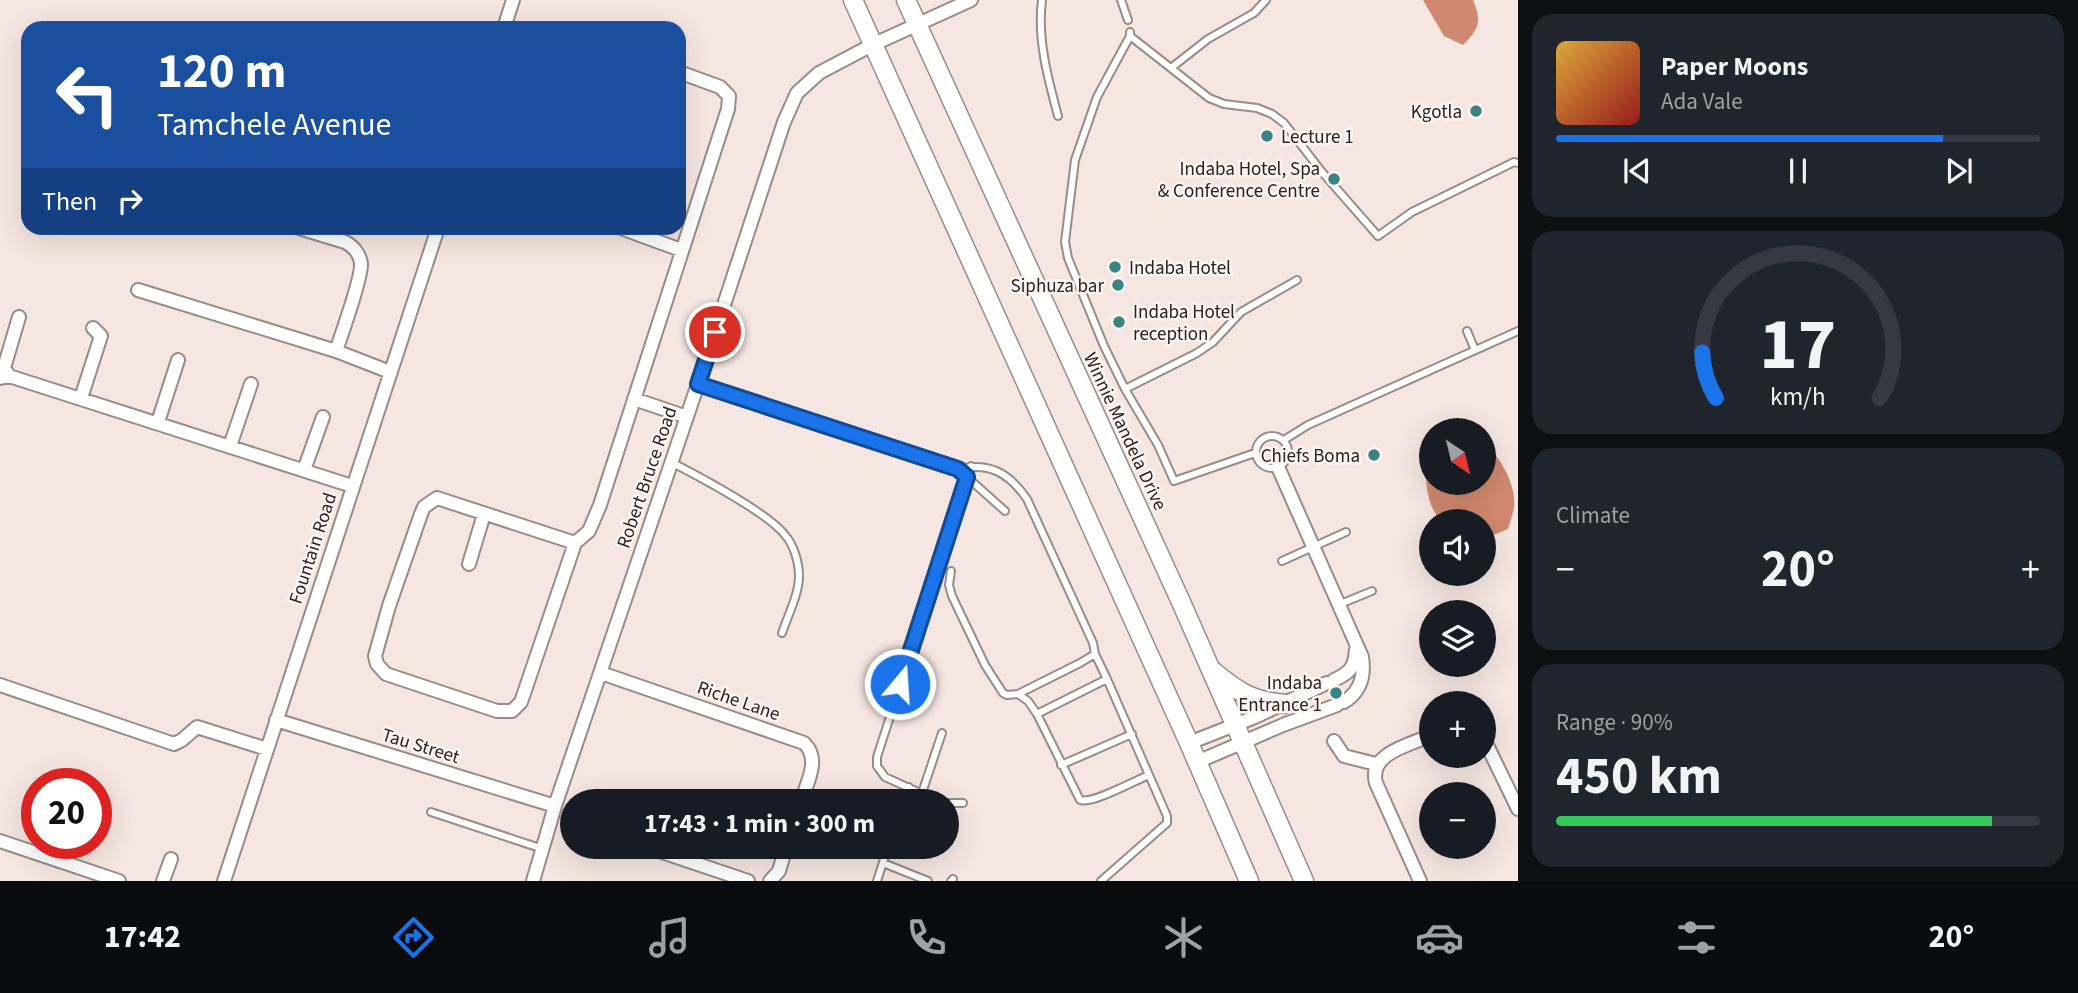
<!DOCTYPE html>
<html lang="en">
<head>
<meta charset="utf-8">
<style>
	body { margin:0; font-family:"Source Sans 3",sans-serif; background:#20242c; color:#f1f3f6; height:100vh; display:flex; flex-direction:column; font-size:26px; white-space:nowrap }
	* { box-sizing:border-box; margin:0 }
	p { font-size:23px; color:#9ea1a6 }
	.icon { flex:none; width:38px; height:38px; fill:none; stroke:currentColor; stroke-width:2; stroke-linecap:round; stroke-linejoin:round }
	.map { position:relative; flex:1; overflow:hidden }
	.drawer { display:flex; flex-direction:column; gap:14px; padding:14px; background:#0d0f14; width:560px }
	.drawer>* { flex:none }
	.guide { position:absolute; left:21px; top:21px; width:665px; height:214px; border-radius:21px; box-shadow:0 7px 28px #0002; background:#1a4fa0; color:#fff; overflow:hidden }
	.needle { width:46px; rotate:145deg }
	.controls { position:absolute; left:1419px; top:418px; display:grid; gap:14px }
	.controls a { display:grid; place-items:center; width:77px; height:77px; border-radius:50%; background:#171b24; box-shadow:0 7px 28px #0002; font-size:35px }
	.speed { position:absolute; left:21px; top:768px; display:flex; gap:14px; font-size:35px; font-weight:700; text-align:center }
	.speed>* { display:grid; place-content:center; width:91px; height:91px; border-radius:50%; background:#171b24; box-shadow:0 7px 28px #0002; line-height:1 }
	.speed .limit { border:10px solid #d22; background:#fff; color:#111 }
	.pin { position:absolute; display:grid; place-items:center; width:60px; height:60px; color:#fff; margin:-30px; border:4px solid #fff; border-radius:50%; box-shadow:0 2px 7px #0007 }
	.me { position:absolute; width:77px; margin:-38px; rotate:18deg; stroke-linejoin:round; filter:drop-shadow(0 0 5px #0008) }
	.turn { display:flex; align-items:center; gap:24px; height:147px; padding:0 21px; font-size:32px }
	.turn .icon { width:91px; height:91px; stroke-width:2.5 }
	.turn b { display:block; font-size:49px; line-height:60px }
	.then { display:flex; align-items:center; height:66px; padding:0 21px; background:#0003; gap:14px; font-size:26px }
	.big { font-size:52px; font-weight:700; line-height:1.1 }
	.drawer .widget { flex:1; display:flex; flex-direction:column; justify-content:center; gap:10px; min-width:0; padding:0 24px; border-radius:21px; background:#20242c }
	.drawer .dial { align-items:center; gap:0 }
	.dial svg { height:182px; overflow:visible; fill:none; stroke:#363941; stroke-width:7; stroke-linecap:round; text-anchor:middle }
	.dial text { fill:#f1f3f6; stroke:none }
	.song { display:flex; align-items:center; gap:21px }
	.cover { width:84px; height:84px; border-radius:10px; background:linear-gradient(135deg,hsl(40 70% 55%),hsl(0 70% 35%)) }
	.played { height:7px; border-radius:4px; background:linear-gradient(90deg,#1a73e8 80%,#363941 80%) }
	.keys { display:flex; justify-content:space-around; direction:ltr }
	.heat { display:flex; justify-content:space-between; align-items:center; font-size:38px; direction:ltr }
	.charge { height:10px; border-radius:5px; background:linear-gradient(90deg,#34c759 90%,#363941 0) }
	.trip { position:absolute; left:560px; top:789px; width:399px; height:70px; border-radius:35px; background:#171b24; box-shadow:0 7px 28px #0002; font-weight:700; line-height:70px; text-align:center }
	.dock { display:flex; height:112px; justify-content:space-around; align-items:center; background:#090b0e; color:#9ea1a6 }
	.dock .icon { width:49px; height:49px }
	.dock .current { color:#1a73e8 }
	.dock b { font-size:32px; color:#f1f3f6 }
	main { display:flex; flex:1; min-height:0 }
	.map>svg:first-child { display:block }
	.water { fill:#d0896e }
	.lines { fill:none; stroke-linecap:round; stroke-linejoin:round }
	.service-casing { stroke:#998c86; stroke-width:10 }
	.minor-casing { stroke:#998c86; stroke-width:16 }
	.secondary-casing { stroke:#998c86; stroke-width:21 }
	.service { stroke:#fff; stroke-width:6 }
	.minor { stroke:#fff; stroke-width:12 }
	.secondary { stroke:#fff; stroke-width:18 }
	.route-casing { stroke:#114b97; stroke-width:18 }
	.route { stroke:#1a73e8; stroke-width:12 }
	.poi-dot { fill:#3b8481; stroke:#fef5f2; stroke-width:2.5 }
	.labels { text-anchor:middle; stroke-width:5; stroke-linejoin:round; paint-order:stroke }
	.poi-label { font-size:19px; fill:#292422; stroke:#fef5f2; text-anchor:end }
	.street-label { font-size:19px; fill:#292422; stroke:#fef5f2 }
</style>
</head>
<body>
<main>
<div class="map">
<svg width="1518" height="881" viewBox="0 0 1518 881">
	<rect width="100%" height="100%" fill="#f6e6e1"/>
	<path class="water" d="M1423,0H1473C1482,21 1479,29 1463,45L1444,36Z
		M1484,441C1499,456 1517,485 1514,507C1513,514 1510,522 1508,529L1484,539V522L1442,521C1425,507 1425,475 1426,454L1431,451L1432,483H1484Z"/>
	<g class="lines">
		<g class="service-casing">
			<path id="service" d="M1042,0C1037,39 1048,79 1058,116
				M1121,0L1128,20
				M1130,32V36L1209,98L1224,104L1257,108L1272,114L1284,123L1322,172L1378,236L1412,212L1514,162L1518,163
				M1130,36L1097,97L1075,160L1065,242L1068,258L1104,346L1125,389L1158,445L1174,481L1255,453
				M1171,68L1208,39L1254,13L1266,0
				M1467,331L1475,350
				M698,384L958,469L1005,511
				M1125,389L1197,353L1213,342L1241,312L1297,280
				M1256 452a16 16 0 1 1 32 0a16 16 0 1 1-32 0Z
				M1284,440L1308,425L1518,331
				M671,462C698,476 767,512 785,535C794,545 799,563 799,576C799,594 788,615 782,633
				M1282,561L1346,532
				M951,571L949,585L952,596L985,665L1003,693L1007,695L1018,694L1080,663L1095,654L1093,643L1027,499C1009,473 990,462 958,469
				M1338,605L1372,591
				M1018,694L1028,701L1037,714L1107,679L1095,654
				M1037,714L1080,800C1093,804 1134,781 1149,775L1107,679
				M1061,765L1132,734
				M922,793L942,733
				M904,802L909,787
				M940,802L885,777L877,766V757L971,466
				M947,803H963
				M431,812L543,849
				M883,863L928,881
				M877,881L888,847
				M951,881L953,879
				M1101,881L1167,823V816L1149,775"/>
		</g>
		<g class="minor-casing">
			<path id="minor" d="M504,28L513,0
				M299,228L345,242C353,246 360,254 361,264C362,278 342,333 336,351
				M621,228L681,250
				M138,290L336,351L390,372
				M9,376L4,368L19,317
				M0,378L9,376L352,486
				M81,398L101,336L93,328
				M634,399L687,417
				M158,422L178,360
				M230,446L251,384
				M1278,467L1362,657C1365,676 1360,692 1344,702
				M304,470L323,417
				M575,543L437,498L424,507L421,514L389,606L375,656L377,664L386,674L497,711H512L521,702L575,543L589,531L600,505L728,109L729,96L720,87L679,72
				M469,564L484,514
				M601,673L804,743C821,759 807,782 801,802
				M1334,680C1350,673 1355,667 1356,649
				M0,685L174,744L182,740L197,727L267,749
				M276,720L555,806
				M1484,739L1518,809
				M1334,741L1344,756L1376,764
				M1189,743L1255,717L1327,683
				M1197,762L1283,725L1337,705
				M0,841L119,881
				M647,847L748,881
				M163,881L171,859
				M224,881L438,228
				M533,881L555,806L698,384L784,122L797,93L819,73L872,45L971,0
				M770,881L779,871L786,847
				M1420,881L1376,783C1368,753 1410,745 1432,735"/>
		</g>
		<g class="secondary-casing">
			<path id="secondary" d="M853,0L1189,743L1249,881
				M906,0L1181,602L1304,881
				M1213,671C1238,692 1252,701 1285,704"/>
		</g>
		<use href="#service" class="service"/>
		<use href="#minor" class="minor"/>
		<use href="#secondary" class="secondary"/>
	</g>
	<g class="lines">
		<g class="route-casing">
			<path id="route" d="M715,332L698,384L958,469L967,477L900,684"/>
		</g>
		<use href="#route" class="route"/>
	</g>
	<g class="poi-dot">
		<circle cx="1476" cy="111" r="7"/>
		<circle cx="1267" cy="136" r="7"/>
		<circle cx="1334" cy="179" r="7"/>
		<circle cx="1115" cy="267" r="7"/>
		<circle cx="1118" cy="285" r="7"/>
		<circle cx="1119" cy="322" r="7"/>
		<circle cx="1374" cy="455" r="7"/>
		<circle cx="1336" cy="693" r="7"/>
	</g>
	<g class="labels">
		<g class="poi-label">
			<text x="1462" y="118">Kgotla</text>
			<text x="1281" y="143" text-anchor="start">Lecture 1</text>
			<text x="1320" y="175">Indaba Hotel, Spa<tspan x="1320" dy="22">&amp; Conference Centre</tspan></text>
			<text x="1129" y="274" text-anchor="start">Indaba Hotel</text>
			<text x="1104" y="292">Siphuza bar</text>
			<text x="1133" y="318" text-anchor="start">Indaba Hotel<tspan x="1133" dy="22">reception</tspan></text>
			<text x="1360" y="462">Chiefs Boma</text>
			<text x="1322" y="689">Indaba<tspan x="1322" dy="22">Entrance 1</tspan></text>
		</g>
		<g class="street-label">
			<text transform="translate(1126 431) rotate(65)" y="7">Winnie Mandela Drive</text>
			<text transform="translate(646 477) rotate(-71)" y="7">Robert Bruce Road</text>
			<text transform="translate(312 548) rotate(-72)" y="7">Fountain Road</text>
			<text transform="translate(739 700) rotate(19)" y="7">Riche Lane</text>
			<text transform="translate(421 745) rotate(17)" y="7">Tau Street</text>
		</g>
	</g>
</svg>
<div class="controls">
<a><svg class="needle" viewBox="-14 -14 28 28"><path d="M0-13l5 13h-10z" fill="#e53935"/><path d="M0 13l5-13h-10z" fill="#9ea1a6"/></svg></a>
<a><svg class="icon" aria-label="sound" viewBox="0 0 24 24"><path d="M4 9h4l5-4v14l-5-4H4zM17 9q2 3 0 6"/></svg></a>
<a><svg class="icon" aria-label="layers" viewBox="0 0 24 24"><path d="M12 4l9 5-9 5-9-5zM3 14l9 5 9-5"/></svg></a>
<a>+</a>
<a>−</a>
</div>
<div class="speed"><div class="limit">20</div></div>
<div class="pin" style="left:715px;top:332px;background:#d93025"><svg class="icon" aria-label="arrive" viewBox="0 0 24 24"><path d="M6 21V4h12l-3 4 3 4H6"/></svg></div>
<svg class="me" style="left:900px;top:684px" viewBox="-20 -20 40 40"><circle r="17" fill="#1a73e8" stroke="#fff" stroke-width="3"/><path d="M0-11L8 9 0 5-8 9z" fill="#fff"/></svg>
<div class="trip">17:43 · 1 min · 300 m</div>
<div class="guide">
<div class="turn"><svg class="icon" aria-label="left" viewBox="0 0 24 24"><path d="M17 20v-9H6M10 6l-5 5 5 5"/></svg><div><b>120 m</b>Tamchele Avenue</div></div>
<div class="then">Then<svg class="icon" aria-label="right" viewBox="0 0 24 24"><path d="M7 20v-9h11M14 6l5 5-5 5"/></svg></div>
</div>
</div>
<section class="drawer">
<div class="widget">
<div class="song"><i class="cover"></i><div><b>Paper Moons</b><p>Ada Vale</p></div></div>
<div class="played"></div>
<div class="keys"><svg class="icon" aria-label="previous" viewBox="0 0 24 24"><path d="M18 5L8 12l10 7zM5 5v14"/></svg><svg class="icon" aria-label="pause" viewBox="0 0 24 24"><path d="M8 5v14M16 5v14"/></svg><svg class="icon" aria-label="next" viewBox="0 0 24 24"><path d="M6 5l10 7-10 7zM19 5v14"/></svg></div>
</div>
<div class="widget dial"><svg viewBox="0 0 100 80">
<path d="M14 69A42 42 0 1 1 86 69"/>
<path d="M14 69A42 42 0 0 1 8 49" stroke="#1a73e8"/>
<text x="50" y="56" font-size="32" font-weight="700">17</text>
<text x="50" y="72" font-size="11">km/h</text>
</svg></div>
<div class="widget"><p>Climate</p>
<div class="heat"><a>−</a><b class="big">20°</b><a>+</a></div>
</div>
<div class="widget"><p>Range · 90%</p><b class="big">450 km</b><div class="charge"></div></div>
</section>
</main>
<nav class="dock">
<b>17:42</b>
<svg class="icon current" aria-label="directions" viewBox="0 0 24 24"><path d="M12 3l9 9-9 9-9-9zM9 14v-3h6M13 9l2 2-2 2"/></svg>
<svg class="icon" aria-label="music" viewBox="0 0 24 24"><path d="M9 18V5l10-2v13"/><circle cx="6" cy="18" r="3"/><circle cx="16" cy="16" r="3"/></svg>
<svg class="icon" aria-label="phone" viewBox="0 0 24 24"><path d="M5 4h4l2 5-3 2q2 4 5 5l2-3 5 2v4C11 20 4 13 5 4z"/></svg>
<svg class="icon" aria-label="climate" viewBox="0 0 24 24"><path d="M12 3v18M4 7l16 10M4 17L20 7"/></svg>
<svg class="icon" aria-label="car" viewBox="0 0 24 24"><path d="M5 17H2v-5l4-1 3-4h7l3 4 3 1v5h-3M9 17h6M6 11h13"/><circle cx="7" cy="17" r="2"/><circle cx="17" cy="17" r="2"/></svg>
<svg class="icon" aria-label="filters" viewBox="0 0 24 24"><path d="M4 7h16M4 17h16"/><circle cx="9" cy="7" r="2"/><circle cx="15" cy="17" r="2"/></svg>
<b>20°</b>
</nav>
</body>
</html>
